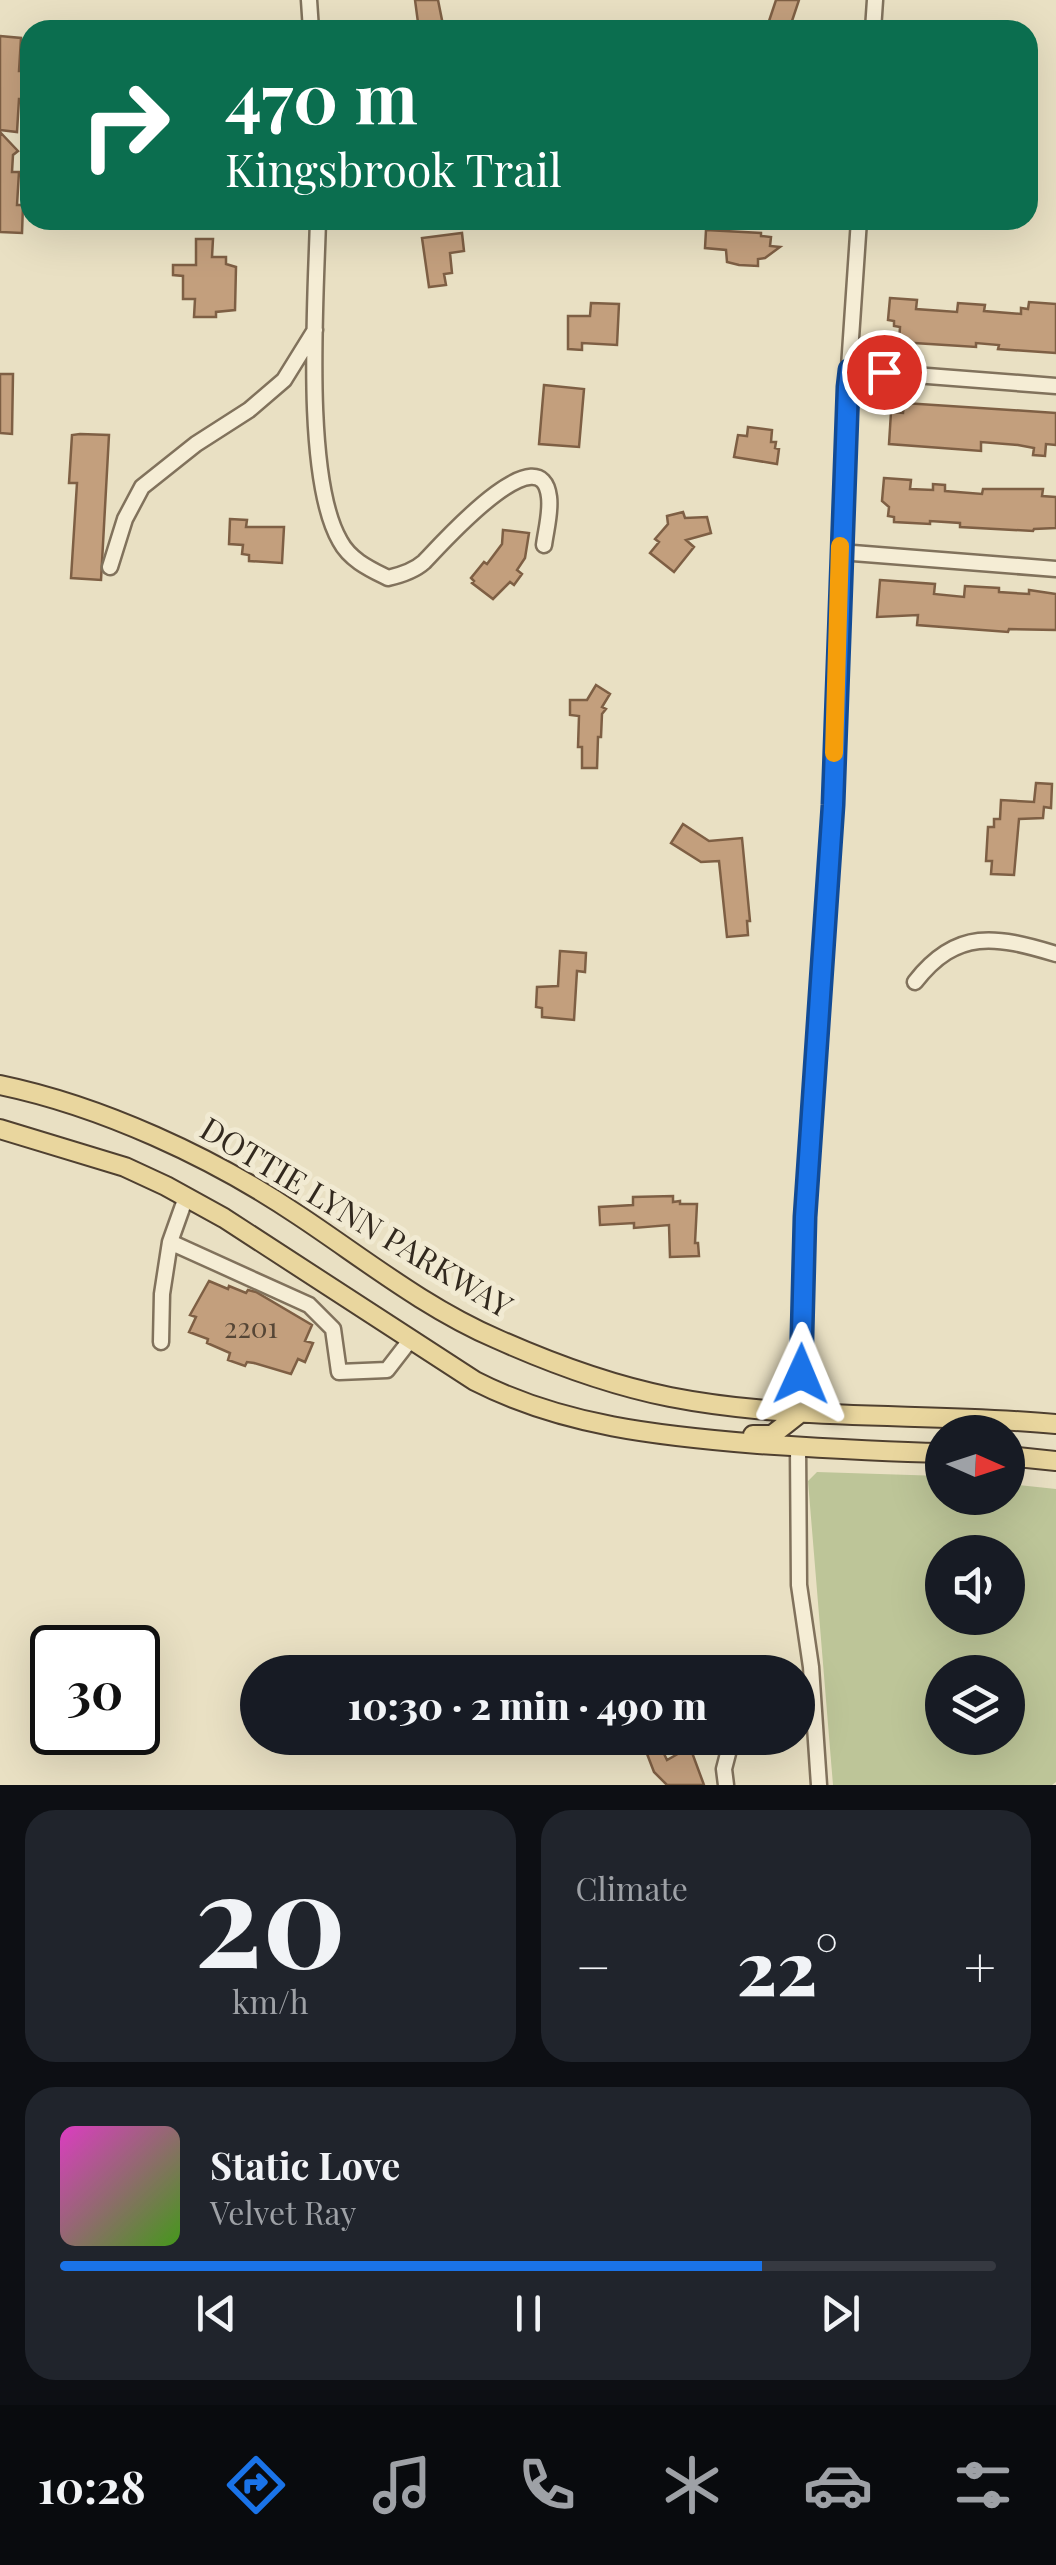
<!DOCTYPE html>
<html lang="en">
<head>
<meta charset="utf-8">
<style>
	body { margin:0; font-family:"Playfair Display",serif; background:#20242c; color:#f1f3f6; height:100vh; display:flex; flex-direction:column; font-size:38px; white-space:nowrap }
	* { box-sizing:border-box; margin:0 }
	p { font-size:32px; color:#9ea1a6 }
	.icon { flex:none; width:55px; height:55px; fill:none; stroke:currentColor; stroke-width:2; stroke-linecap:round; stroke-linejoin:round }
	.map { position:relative; height:1785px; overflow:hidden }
	.side { display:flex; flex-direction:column; gap:25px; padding:25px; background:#0d0f14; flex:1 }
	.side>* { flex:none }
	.guide { position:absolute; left:20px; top:20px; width:1018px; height:210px; border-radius:30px; box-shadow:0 10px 40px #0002; background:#0b6e4f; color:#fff; overflow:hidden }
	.needle { width:65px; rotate:93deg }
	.tools { position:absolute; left:925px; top:1415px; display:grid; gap:20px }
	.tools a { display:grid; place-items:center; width:100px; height:100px; border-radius:50%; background:#171b24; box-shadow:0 10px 40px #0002; font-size:50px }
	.speed { position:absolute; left:30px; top:1625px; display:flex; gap:20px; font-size:50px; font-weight:700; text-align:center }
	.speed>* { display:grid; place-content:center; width:130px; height:130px; border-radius:50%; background:#171b24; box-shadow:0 10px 40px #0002; line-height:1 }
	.speed .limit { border:5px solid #111; border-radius:15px; background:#fff; color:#111 }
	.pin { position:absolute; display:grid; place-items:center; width:85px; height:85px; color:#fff; margin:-42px; border:5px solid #fff; border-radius:50%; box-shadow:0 2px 10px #0007 }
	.me { position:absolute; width:110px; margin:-55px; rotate:1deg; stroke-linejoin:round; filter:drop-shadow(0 0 8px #0008) }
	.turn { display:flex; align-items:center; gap:35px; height:210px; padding:0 40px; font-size:45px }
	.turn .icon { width:130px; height:130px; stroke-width:2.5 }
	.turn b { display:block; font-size:70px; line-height:85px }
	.big { font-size:75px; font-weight:800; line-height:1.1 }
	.side .tile { flex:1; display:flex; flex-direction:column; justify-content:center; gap:15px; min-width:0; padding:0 35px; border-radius:30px; background:#20242c }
	.side .dial { align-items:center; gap:0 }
	.dial b { font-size:130px; line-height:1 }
	.song { display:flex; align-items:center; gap:30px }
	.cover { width:120px; height:120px; border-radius:15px; background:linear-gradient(135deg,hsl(310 70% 55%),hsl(100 70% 35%)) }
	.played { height:10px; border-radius:5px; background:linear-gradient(90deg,#1a73e8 75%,#363941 75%) }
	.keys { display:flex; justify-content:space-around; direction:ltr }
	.heat { display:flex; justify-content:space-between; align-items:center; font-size:55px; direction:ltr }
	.side .tiles { flex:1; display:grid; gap:25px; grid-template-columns:1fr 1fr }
	.tile:last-child { grid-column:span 2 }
	.trip { position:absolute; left:240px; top:1655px; width:575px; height:100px; border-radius:50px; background:#171b24; box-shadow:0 10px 40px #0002; font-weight:800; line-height:100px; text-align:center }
	.menu { display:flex; height:160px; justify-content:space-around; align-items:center; background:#090b0e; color:#9ea1a6 }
	.menu .icon { width:70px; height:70px }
	.menu .active { color:#1a73e8 }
	.menu b { font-size:45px; color:#f1f3f6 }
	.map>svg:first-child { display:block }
	.green { fill:#bdc598; fill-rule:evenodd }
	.building { fill:#c39f7d; stroke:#7e5f44; stroke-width:2.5 }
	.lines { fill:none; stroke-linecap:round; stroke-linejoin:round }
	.minor-casing { stroke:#81725c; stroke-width:19 }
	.major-casing { stroke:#4f4030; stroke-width:22 }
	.minor { stroke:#f5edd5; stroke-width:14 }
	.major { stroke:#e9d69e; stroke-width:18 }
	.route-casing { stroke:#114b97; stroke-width:25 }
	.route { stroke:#1a73e8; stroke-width:18 }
	.slow { stroke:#f59e0b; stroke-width:18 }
	.labels { text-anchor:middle; stroke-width:10; stroke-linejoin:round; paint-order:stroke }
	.number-label { font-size:28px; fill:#564636 }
	.street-label { font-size:32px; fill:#32291e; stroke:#f1ead2 }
</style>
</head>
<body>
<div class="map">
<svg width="1056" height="1785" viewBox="0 0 1056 1785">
	<rect width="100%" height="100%" fill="#e9e0c3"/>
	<path class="green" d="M817,1472L942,1476V1498H1008V1484L1056,1489V1782L1052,1785H833L808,1481ZM942,1552H1008V1618H942ZM942,1672H1008V1738H942Z"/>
	<path class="building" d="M415,0H438L444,30H419Z
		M776,0H799L789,30H766Z
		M0,36L21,38L19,71H26L24,99H19L17,132L0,130Z
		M0,132L18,151L13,155L12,172H19L17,205H23L22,233L0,232Z
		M706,230L761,233V236L771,237L770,246L780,247L765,258L758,259V266L739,265L727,262L726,250L705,248Z
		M462,233L464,251L450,253L452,273L444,274L446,285L429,287L422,238Z
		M196,239H213L212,257H226V264L236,267L235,310L216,312V317H194L195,299H183V276L173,275V265H196Z
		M890,298L917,300L916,309L957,312L958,303L985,305L984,311L1021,314V308L1028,309L1029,302L1056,304V353L998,349L999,345L976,343V347L899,342L900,327L894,326V321L888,320Z
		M591,303L619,304L617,345L582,343V350L568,349V316H590Z
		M0,374H13L12,434L0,433Z
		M544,385L584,389L579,447L539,444Z
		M904,403L1056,413V445L1046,444L1045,456L1033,455L1034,448L1018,445L981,442V451L889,444L891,412L903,413Z
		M748,427L772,430L771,442H776L775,448L779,449L777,464L734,457L738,435L747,436Z
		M80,434L109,435L101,580L71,578L77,483H69L72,435Z
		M884,478L911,480L910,489L933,490V484L945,485V491L982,494L983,489H1043L1042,496L1056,497V528L1034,529L1033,531L960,527V523L930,521V524L894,522V517L888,516L889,507L882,501Z
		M683,512L685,518L707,517L711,533L686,540L694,547L674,572L650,553L659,542L655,539L668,524L667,516Z
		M230,519L247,520L246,527H284L282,563L249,561V555L242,554L243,545L229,544Z
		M503,530L529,533L525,558L517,570L522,574L514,585L510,582L493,599L472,583L474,581L471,578L484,562L487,564L502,544Z
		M880,580L935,584L934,594L964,597L965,586L999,588V592L1029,594V590L1056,594V630L1009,629L1008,632L917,625L918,615L877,617Z
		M596,685L610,694L602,707L606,709L602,714L601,737H598L597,768H582V747H578L579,716L570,715V700H587Z
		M1036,783L1052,784L1051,808L1044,807L1043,818L1019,819L1014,875L991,874L992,861H986L988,827H994V819H1000L1001,800L1034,802Z
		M683,824L709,841L742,838L750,921H747L748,935L727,937L719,861L701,862L671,843Z
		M560,951L586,953L585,972L577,971L574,1020L542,1017V1008L536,1007L537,987L558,986Z
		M673,1196V1202L680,1201V1204H697L695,1243H698L699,1256L670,1257L669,1225L634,1228V1223L600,1225L599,1207L633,1205V1197Z
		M209,1281L228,1289L229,1286L246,1293L248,1290L256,1292L312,1325L305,1341L313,1343L305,1362L298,1359L291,1374L254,1363L247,1362L245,1366L228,1360L230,1353L207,1343L208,1339L189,1332L196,1317L190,1315Z
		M629,1738H660L657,1739L667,1760L690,1747L704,1785H667L654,1772L644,1746L635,1750Z"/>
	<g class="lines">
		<g class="minor-casing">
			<path id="minor" d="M309,0L311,30
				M873,30L875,0
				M318,220C316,297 303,477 340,541C350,560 370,569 388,578C401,575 414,571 424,562C436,550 541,430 549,497C551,512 546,530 544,545
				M850,370L1056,386
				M840,552L1056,569
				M110,567L125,519L142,487L196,444L249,410L284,380L315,330
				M915,982C957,928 996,936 1056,954
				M186,1197L170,1242L309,1305L333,1329L339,1372L387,1370L411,1339
				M161,1342L162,1294L170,1242
				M800,1413L805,1217L833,805L846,412L859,220
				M798,1447L799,1585L811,1667L819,1785
				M726,1785L724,1769L732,1738"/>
		</g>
		<g class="major-casing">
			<path id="major" d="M0,1085C101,1106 212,1157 298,1215C363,1258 425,1308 497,1339C553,1364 610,1385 670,1397C797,1422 928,1412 1056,1424
				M0,1129L125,1167L166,1186L224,1218L475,1381C563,1426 660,1436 758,1444C819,1448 881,1452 942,1453
				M753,1435H772L800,1413
				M1008,1456L1056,1461"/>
		</g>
		<use href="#minor" class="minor"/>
		<use href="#major" class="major"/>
	</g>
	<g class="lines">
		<g class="route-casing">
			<path id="route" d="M801,1374L805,1217L833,805L848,387L850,370L884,372"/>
		</g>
		<use href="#route" class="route"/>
		<path class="slow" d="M834,753L840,546"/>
	</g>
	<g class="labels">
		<g class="number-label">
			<text x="251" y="1338">2201</text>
		</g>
		<g class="street-label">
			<text transform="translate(356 1218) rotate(31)" y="11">DOTTIE LYNN PARKWAY</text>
		</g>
	</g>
</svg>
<div class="tools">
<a><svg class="needle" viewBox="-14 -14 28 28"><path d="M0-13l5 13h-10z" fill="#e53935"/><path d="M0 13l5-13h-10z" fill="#9ea1a6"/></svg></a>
<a><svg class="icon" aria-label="sound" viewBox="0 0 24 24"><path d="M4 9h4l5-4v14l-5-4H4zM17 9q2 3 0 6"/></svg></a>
<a><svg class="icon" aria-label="layers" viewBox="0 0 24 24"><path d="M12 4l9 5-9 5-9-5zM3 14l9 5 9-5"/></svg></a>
</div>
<div class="speed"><div class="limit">30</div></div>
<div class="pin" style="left:884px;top:372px;background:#d93025"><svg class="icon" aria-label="arrive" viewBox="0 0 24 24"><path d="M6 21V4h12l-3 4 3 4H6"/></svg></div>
<svg class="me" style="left:801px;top:1374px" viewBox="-20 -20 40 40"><path d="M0-17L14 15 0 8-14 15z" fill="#1a73e8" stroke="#fff" stroke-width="4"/></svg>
<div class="trip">10:30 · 2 min · 490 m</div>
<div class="guide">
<div class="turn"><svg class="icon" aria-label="right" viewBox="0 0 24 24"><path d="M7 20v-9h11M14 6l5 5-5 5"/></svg><div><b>470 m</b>Kingsbrook Trail</div></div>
</div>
</div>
<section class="side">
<div class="tiles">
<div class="tile dial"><b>20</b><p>km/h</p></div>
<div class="tile"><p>Climate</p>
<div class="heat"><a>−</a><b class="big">22°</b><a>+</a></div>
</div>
<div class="tile">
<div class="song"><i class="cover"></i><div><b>Static Love</b><p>Velvet Ray</p></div></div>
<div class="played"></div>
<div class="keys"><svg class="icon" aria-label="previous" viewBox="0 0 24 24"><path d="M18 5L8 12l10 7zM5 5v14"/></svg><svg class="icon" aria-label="pause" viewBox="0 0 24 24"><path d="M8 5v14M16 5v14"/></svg><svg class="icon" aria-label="next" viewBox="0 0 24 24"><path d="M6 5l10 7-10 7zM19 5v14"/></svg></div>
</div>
</div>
</section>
<nav class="menu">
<b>10:28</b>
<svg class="icon active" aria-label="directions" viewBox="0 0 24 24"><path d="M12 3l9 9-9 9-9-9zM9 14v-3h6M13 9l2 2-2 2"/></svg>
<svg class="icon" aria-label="music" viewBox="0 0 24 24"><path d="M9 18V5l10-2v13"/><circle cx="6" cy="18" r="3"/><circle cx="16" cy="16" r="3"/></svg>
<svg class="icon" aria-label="phone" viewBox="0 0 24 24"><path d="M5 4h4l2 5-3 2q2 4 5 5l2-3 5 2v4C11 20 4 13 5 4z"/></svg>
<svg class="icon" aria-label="climate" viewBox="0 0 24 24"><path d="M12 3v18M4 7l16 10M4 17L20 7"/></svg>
<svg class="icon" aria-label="car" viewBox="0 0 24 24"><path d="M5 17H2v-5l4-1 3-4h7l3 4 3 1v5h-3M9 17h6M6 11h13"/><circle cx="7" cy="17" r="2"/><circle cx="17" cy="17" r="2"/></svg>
<svg class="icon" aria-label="filters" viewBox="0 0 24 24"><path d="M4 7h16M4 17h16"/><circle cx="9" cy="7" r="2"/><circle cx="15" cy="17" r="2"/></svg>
</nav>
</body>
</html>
